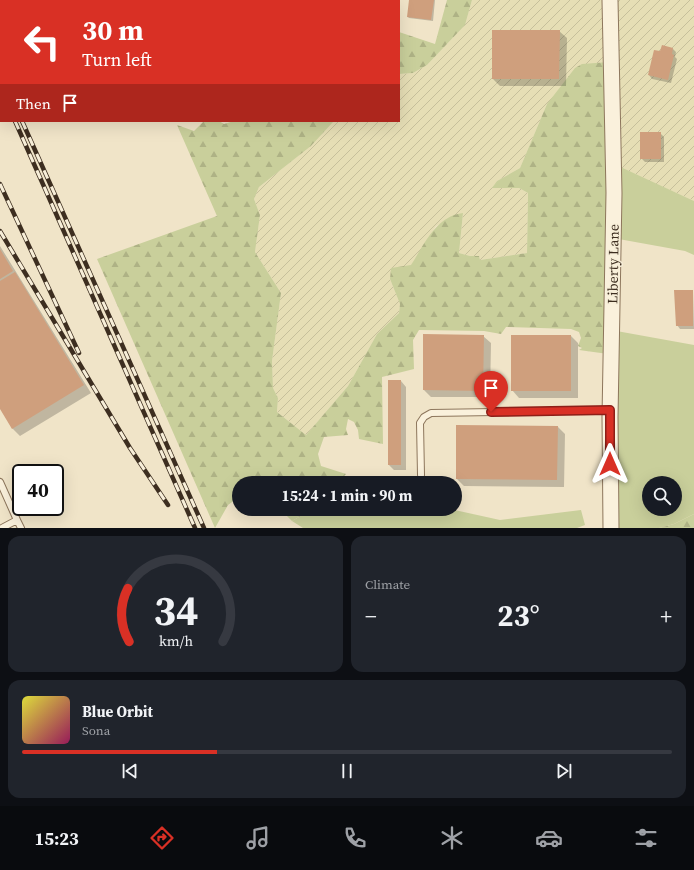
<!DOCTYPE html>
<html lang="en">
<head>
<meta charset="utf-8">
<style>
	body { margin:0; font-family:"Source Serif 4",serif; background:#20242c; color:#f1f3f6; height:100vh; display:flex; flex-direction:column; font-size:15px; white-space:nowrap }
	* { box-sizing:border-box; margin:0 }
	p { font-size:13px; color:#9ea1a6 }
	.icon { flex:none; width:22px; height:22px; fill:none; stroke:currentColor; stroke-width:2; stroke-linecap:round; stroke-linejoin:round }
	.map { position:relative; height:528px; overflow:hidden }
	.side { display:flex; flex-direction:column; gap:8px; padding:8px; background:#0d0f14; flex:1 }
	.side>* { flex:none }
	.hud { position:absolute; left:0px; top:0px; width:400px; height:122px; box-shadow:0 4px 16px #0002; background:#d93025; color:#fff; overflow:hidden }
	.buttons { position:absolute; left:642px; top:476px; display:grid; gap:8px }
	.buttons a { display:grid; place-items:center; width:40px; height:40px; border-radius:50%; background:#171b24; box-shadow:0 4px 16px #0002; font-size:20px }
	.speed { position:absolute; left:12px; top:464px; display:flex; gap:8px; font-size:20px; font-weight:700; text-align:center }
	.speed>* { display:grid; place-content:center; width:52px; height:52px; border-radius:50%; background:#171b24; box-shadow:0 4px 16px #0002; line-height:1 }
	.speed .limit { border:2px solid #111; border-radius:6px; background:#fff; color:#111 }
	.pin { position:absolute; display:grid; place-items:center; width:34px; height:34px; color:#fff; margin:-41px -17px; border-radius:50% 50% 50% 0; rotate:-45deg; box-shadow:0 0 4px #0007 }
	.pin .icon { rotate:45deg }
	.me { position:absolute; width:44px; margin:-22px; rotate:0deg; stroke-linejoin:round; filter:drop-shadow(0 0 3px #0008) }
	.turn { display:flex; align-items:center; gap:14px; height:84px; padding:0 16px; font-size:18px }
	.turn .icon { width:52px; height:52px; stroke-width:2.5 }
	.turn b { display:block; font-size:28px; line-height:34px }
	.then { display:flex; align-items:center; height:38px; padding:0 16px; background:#0003; gap:8px; font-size:15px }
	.big { font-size:30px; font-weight:700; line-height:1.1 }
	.side .card { flex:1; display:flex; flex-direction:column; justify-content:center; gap:6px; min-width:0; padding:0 14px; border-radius:12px; background:#20242c }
	.side .dial { align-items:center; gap:0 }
	.dial svg { height:104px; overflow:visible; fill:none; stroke:#363941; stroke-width:7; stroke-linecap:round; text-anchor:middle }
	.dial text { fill:#f1f3f6; stroke:none }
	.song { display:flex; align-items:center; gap:12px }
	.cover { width:48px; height:48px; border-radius:6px; background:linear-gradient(135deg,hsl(60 70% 55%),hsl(330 70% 35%)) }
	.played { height:4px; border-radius:2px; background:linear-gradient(90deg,#d93025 30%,#363941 30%) }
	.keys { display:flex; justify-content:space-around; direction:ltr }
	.heat { display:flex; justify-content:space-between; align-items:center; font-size:22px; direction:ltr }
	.side .tiles { flex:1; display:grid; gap:8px; grid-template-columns:1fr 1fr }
	.card:last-child { grid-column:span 2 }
	.trip { position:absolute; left:232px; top:476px; width:230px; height:40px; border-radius:20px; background:#171b24; box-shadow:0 4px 16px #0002; font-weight:700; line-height:40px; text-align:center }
	.dock { display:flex; height:64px; justify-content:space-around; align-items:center; background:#090b0e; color:#9ea1a6 }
	.dock .icon { width:28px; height:28px }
	.dock .current { color:#d93025 }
	.dock b { font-size:18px; color:#f1f3f6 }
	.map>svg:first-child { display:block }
	.farmland { fill:url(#farmland-furrows) }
	.grass { fill:#c9cf9b; fill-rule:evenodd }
	.forest { fill:url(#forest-firs) }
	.shadow { fill:#0003 }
	.building { fill:#cf9f7d }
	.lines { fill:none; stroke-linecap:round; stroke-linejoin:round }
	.service-casing { stroke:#8d765c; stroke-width:8 }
	.tertiary-casing { stroke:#8d765c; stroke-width:17 }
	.service { stroke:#faf1dc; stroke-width:6 }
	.tertiary { stroke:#faf1dc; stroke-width:15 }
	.rail-casing { stroke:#3d2e20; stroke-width:4.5 }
	.rail { stroke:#f7eed8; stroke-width:3; stroke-dasharray:9; stroke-linecap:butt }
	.route-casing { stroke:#8d1f18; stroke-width:10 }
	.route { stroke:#d93025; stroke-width:7 }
	.labels { text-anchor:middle; stroke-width:3; stroke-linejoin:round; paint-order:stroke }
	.street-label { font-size:14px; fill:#3d2e20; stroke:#f7eed8 }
</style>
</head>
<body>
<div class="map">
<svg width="694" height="528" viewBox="0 0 694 528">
	<defs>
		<pattern id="farmland-furrows" width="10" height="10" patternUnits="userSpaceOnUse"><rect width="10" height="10" fill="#e6deb5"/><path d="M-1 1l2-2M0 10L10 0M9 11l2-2" fill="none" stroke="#c6bf9b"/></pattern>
		<pattern id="forest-firs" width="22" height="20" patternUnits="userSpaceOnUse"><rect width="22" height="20" fill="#c9cf9b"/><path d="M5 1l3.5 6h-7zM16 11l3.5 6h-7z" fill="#aeb285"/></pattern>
	</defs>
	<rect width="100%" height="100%" fill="#f0e4c8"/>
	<path class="farmland" d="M472,0H694V201L621,168L547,104L520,168L497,181L493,188H519L528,193L527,253L480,260L479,256H470L459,253L463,213L436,226L411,266L390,279L400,304L399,313L377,334L348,386L306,435L277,412L278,398L273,388L272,361L281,293L255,252L260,215L254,199L259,187L311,146L334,121H399V74L413,73L427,65L465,25Z"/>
	<path class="grass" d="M614,164L694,201V255L685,251L613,238Z
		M611,330L694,345V514L674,524L659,528H611ZM649,483H675V509H649Z
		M313,509H450L500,520L581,510L585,525L577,528H303L292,521Z"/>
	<path class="forest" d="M191,0H330V1H190Z
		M447,0H472L465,25L427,65L413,73L399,74V32L435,44Z
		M609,62L608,354L579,350L582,348L578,346L581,338L579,332L571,329L506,327L501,334L484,331L419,330L413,340L414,369L382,377L383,444L359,439L358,430L354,422L348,419L346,429L348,435L324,437L318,454L321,466L346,474L338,483H239V497L228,505L215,528L97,259L217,216L177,125L194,131L204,121H219L224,124L234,121H334L311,146L259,187L254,199L260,215L255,252L281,293L272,361L273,388L278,398L277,412L306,435L348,386L377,334L399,313L400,304L390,279L391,268L411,265C424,245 436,216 463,213L459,253L470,256H479L480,260L527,253L528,193L519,188H492L497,181L520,168L547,104L575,68L582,64Z
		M280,509H313L292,521Z
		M694,514V528H659L674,524Z"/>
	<path class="shadow" d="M410,0H435L433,21L409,18L408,17Z
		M559,31L567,38L566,86H500L493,79Z
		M673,49L676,52L675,57L677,59L671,83L652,79L649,75L661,53Z
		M660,133L664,137V162H645L641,158Z
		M0,246L91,393L20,436L13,429L0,407Z
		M693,291L694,329H680L677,325Z
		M483,336L491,343L490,397H431L424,390Z
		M571,336L578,343V398H519L512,390Z
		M401,381L406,387V470H394L389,465Z
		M558,427L565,434L564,487L464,486L457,479Z"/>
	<path class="building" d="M409,0H434L431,20L407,17Z
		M492,30H560L559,79H492Z
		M662,45L673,48L672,54L674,55L668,80L648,75L654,50L660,51Z
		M640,132H661V159H640Z
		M0,249L13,271L0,279Z
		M15,272L84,385L12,429L0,409V281Z
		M674,290H693V326H676Z
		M423,334L484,335L483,391L423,390Z
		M511,335H571V391H511Z
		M388,380H401V465H388Z
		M456,425L558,426L557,480L456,479Z"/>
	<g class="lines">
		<g class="service-casing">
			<path id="service" d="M421,475L420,423L424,417L431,413L610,410
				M0,482L17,520
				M2,528L17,520L21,528"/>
		</g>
		<g class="tertiary-casing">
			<path id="tertiary" d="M610,0L614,193L610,417L611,528"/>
		</g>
		<use href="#service" class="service"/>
		<use href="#tertiary" class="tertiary"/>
		<g class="rail-casing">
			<path id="rail" d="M0,71L1,73
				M0,87L1,89
				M15,121L195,528
				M22,121L204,528
				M0,184L79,353
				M0,231L130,448L168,505"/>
		</g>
		<use href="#rail" class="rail"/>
	</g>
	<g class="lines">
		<g class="route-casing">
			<path id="route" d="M491,412L610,410V464"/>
		</g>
		<use href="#route" class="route"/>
	</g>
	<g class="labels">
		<g class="street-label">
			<text transform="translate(613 264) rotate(-89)" y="5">Liberty Lane</text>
		</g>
	</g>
</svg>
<div class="buttons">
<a><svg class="icon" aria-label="search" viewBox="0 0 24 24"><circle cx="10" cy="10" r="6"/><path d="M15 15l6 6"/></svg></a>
</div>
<div class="speed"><div class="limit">40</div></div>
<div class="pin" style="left:491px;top:412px;background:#d93025"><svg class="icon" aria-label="arrive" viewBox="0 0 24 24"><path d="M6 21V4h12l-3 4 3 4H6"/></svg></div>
<svg class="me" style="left:610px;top:464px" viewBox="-20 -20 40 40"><path d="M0-17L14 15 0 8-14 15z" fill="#d93025" stroke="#fff" stroke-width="4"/></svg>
<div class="trip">15:24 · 1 min · 90 m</div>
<div class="hud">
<div class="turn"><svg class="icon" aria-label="left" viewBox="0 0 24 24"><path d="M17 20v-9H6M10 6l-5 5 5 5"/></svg><div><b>30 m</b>Turn left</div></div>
<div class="then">Then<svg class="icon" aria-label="arrive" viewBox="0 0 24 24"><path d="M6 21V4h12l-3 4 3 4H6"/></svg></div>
</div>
</div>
<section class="side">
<div class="tiles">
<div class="card dial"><svg viewBox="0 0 100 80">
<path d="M14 69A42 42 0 1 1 86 69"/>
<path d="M14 69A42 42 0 0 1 13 28" stroke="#d93025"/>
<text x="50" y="56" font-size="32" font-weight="700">34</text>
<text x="50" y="72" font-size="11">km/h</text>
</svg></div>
<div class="card"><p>Climate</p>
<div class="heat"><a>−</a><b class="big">23°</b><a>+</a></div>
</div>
<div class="card">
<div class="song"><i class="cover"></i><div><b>Blue Orbit</b><p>Sona</p></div></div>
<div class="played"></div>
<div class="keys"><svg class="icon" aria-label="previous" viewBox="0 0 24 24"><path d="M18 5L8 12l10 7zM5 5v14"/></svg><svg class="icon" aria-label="pause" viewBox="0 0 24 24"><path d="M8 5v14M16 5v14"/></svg><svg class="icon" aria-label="next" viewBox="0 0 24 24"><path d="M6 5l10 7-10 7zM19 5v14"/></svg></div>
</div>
</div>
</section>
<nav class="dock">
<b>15:23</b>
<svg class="icon current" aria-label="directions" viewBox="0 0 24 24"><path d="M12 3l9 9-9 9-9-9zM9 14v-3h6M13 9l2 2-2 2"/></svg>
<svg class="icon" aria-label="music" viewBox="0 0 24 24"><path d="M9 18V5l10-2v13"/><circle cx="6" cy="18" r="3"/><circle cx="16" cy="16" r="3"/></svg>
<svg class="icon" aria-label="phone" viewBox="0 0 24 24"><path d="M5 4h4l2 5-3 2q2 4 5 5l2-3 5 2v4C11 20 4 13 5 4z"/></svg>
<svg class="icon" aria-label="climate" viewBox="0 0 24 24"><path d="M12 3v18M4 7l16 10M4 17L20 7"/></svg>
<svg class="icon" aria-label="car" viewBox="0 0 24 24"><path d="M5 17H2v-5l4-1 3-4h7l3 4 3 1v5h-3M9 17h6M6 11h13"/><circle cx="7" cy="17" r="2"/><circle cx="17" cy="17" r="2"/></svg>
<svg class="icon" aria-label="filters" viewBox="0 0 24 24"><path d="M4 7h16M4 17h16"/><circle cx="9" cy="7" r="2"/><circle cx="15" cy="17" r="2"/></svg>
</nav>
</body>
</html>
